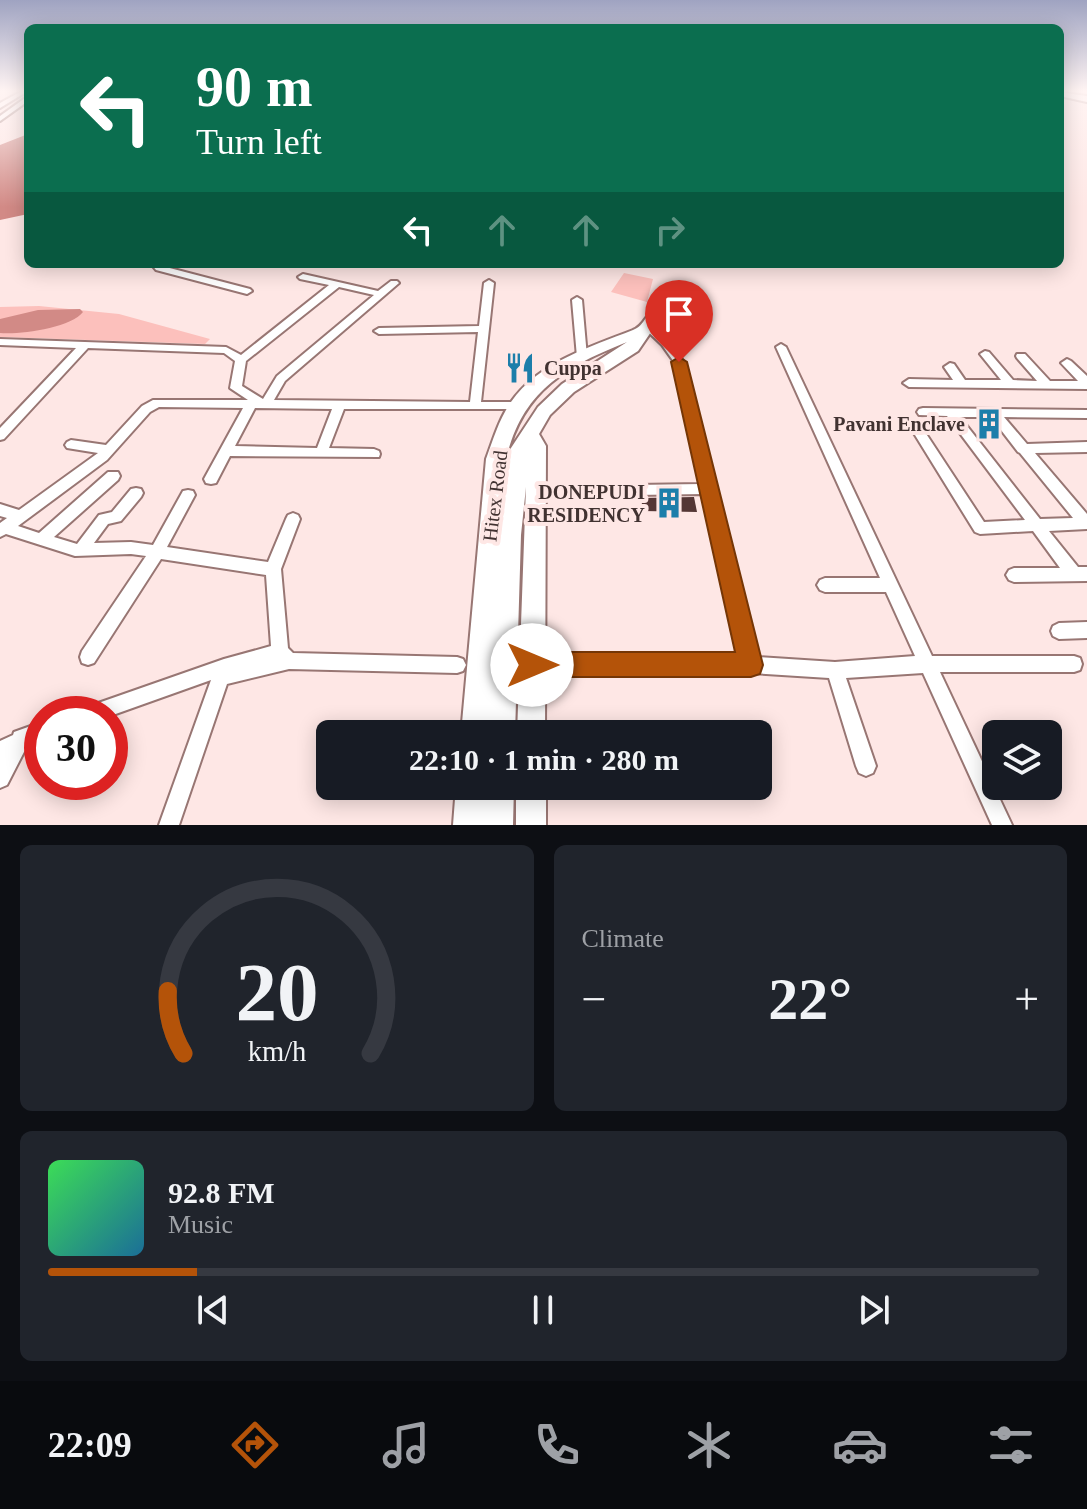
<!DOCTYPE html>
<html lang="en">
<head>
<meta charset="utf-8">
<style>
	body { margin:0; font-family:"Times New Roman",serif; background:#20242c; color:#f1f3f6; height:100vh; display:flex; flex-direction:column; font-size:30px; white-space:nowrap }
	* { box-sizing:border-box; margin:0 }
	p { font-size:26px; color:#9ea1a6 }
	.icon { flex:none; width:44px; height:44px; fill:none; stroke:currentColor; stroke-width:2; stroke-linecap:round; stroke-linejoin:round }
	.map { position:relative; height:825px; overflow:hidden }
	.drawer { display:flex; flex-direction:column; gap:20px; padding:20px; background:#0d0f14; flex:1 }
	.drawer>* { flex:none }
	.top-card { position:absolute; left:24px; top:24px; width:1040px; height:244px; border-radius:12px; box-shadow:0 4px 20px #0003; background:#0b6e4f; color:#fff; overflow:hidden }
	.tools { position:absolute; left:982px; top:720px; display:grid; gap:16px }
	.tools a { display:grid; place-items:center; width:80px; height:80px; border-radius:12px; background:#171b24; box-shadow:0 4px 20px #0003; font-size:40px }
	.speed { position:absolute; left:24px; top:696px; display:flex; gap:16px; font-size:40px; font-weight:700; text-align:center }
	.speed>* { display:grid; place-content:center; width:104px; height:104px; border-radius:50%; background:#171b24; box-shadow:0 4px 20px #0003; line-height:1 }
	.speed .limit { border:12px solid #d22; background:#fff; color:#111 }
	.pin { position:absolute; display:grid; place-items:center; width:68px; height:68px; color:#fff; margin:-82px -34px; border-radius:50% 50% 50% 0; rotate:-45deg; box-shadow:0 0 8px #0007 }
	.pin .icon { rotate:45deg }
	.me { position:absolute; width:88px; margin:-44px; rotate:90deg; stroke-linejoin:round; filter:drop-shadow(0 0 6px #0008) }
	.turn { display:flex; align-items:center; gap:28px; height:168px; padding:0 40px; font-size:36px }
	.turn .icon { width:104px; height:104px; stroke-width:2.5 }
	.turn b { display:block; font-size:56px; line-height:68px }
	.lanes { display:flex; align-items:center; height:76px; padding:0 40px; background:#0003; justify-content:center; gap:40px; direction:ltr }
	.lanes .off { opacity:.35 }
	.big { font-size:60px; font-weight:800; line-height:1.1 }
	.drawer .tile { flex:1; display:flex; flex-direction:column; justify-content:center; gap:12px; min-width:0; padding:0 28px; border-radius:12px; background:#20242c }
	.drawer .dial { align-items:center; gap:0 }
	.dial svg { height:208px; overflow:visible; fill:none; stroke:#363941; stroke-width:7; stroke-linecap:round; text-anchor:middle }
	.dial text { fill:#f1f3f6; stroke:none }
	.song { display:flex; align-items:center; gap:24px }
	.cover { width:96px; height:96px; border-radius:12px; background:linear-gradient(135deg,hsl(130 70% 55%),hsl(200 70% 35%)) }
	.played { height:8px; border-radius:4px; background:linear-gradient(90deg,#b45309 15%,#363941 15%) }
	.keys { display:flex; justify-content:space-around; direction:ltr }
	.heat { display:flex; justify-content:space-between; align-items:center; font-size:44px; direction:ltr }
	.drawer .tiles { flex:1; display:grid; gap:20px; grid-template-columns:1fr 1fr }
	.tile:last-child { grid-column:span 2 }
	.trip { position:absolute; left:316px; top:720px; width:456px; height:80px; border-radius:12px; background:#171b24; box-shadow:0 4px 20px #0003; font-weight:800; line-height:80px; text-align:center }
	.dock { display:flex; height:128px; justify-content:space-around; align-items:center; background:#090b0e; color:#9ea1a6 }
	.dock .icon { width:56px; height:56px }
	.dock .on { color:#b45309 }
	.dock b { font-size:36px; color:#f1f3f6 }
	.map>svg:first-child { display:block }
	.green { fill:#fcc0bc }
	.water { fill:#d28a86 }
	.building { fill:#543635 }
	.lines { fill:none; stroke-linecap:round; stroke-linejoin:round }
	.street-casing { stroke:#987673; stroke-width:4 }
	.secondary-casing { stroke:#987673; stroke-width:4 }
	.street { fill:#fff; fill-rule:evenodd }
	.secondary { fill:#fff; fill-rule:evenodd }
	.route { fill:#b45309; stroke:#753606; stroke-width:2 }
	.labels { text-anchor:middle; stroke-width:8; stroke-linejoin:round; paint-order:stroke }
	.poi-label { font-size:20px; font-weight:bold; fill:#413231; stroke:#fee7e5; text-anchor:end }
	.street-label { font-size:20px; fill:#413231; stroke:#fee7e5 }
</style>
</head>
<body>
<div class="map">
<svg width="1087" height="825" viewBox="0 0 1087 825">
	<rect width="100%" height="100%" fill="#fee7e5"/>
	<path class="green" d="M624,273L653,279L647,302L611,292Z
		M39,306L119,314L210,339L205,344L0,337V307Z"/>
	<path class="water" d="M28,134V214L0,220V145Z
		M80,309L83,312C71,328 19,335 0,333V319L38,310Z"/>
	<path class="building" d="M694,497L697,512L643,511L641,498Z"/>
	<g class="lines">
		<g class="street-casing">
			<path id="street" d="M20,92H26L0,108V103Z
				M28,96V101L0,121V116Z
				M151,264H161L162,266L250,289L252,291L247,294L156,270Z
				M303,274L378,291L391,281H397L399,283L285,381L274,400L470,402L478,332L379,334L374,331L379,328L479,326L484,283L489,280L494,283L481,402H518L524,406L522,409H344L329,448L374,449L379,451L380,454L379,457L230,456L216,483L211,484L206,483L204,479L243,408L159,407L150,412L107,460L18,526L39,533L108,472H118L120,476L118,480L54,537L77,544L99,515L112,512L131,489L136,488L141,489L143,493L141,497L121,521L108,524L94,543L131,542L153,545L183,491L188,490L193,491L195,495L167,547L268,562L286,519L288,515L293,513L298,515L300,519L281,569L288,648L293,653L457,657L463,659L466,665L463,671L457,673L289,669L227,684L179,825H159L211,680L110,716V714H81L84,708L224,659L271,646L266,575L161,559L94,663L88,665L82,663L80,657L82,651L146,556L131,554L75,556L6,534L0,537V523L7,518L0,516V504L19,510L98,453L67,448L65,445L67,442L71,440L106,445L142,406L153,400H248L230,388L235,361L224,353L88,348L4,439L0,440V428L76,348L0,345V339L226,347L241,355L329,285L300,279L298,277ZM339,287L374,295L277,376L263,399L242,386L246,361ZM255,408L332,409L317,448L235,446Z
				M577,297L582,300L587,357L582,360L577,357L572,300Z
				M647,323L651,324L670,341L684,362L758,657L835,662L915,656L886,592H825L820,590L817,585L820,580L825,578H880L776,347L781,344L786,347L932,656H1074L1080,658L1082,664L1080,670L1074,672H940L1012,825H992L923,673L846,678L876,766L873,773L866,776L859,773L856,766L829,678L751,673H532L526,671L523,665L526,659L532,657H741L704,494L635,495L630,494L628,490L630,486L635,485L701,484L674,362L662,345L642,326Z
				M985,351L989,352L1013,380L1037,381L1017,358L1016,356L1017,354H1025L1050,381H1078L1061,363L1067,359L1071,361L1087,376V389L909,387L903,383L909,379L953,380L944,367L950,363L954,364L965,380H1001L980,354Z
				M923,408L1087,410V418L1004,417L1027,444L1087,442V452L1035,453L1087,514V529L1049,531L1078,567H1087V581L1014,582L1009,580L1006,575L1009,570L1014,568H1060L1033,531L980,534L975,532L915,435L913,432L915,429H923L984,522L1025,520L947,416L919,415L917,412L919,409ZM960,417H991L1018,452L1020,453L1073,518L1040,519Z
				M1087,622V638L1059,639L1053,636L1051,631L1053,626L1059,623Z
				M42,722V741L26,748L7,785L0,788V741L13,735L14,732Z"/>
		</g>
		<g class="secondary-casing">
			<path id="secondary" d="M1060,92L1087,96V102L1060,96Z
				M659,306L666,310L638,351L574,392L550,415L539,434L546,446L545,734H517L526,487L521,535L515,734H461L486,459C493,440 499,419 511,402C539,362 590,347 633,330C645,326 647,310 659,306ZM627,342L562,384L538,407L511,448L502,512C504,494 502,474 507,456C523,390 567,366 627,342Z
				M456,786H514L513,825H453Z
				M516,786H546V825H516Z"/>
		</g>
		<use href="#street" class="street"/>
		<use href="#secondary" class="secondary"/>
	</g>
	<linearGradient id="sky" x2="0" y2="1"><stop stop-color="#9fa3c1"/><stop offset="0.44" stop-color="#fff4f3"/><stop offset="1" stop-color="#fff4f3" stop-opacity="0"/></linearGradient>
	<rect width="1087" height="207" fill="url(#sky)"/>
	<path class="route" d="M679,357L687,362L763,665L760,674L751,677H532L523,674L519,665L523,656L532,652H735L671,362Z"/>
	<defs>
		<g id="restaurant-bare" transform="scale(2.4)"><path d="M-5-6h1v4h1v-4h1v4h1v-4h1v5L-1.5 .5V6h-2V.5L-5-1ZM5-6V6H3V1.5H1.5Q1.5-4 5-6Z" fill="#1c7eaa" stroke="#fee7e5" stroke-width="2.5" paint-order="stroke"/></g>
		<g id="building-bare" transform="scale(2.4)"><path d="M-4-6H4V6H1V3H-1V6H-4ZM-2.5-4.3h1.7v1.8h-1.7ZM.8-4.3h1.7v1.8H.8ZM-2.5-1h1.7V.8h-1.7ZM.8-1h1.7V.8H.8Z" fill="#1c7eaa" stroke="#fee7e5" stroke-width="2.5" paint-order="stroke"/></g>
	</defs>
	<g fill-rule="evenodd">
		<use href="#restaurant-bare" x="520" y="368"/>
		<use href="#building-bare" x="989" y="424"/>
		<use href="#building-bare" x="669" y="503"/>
	</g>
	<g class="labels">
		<g class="poi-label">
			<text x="544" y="375" text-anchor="start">Cuppa</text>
			<text x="965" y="431">Pavani Enclave</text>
			<text x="645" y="499">DONEPUDI<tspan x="645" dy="23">RESIDENCY</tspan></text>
		</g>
		<g class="street-label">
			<text transform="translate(495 496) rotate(-83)" y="7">Hitex Road</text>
		</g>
	</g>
</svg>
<div class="tools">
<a><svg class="icon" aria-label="layers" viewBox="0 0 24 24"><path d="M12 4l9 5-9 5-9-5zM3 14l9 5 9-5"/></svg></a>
</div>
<div class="speed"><div class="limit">30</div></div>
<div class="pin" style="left:679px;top:362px;background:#d93025"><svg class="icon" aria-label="arrive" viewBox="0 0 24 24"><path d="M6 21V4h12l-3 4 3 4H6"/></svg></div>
<svg class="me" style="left:532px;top:665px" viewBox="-20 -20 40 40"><circle r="19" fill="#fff"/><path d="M0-13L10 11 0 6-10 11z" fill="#b45309"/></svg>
<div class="trip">22:10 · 1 min · 280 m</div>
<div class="top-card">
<div class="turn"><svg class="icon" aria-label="left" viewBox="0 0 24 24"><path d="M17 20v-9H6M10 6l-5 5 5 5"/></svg><div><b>90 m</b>Turn left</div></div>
<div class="lanes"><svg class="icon" aria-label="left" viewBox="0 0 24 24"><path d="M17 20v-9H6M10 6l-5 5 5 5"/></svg><svg class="icon off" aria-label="ahead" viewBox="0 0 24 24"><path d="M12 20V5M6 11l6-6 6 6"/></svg><svg class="icon off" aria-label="ahead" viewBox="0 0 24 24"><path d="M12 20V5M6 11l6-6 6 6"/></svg><svg class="icon off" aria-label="right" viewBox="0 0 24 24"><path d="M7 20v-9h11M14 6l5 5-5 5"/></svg></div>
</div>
</div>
<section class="drawer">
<div class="tiles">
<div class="tile dial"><svg viewBox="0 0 100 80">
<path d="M14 69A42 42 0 1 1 86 69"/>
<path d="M14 69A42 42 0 0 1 8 45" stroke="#b45309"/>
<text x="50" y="56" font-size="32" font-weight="700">20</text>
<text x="50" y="72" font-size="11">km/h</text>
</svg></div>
<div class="tile"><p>Climate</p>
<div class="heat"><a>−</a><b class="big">22°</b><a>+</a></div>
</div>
<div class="tile">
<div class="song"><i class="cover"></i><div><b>92.8 FM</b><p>Music</p></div></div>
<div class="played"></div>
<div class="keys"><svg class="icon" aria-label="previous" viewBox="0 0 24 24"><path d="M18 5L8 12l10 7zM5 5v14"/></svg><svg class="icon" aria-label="pause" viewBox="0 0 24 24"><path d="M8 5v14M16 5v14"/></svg><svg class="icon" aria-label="next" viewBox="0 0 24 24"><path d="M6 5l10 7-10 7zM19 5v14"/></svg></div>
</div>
</div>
</section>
<nav class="dock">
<b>22:09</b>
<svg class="icon on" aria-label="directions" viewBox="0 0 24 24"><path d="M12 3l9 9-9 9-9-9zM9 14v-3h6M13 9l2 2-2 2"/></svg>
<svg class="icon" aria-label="music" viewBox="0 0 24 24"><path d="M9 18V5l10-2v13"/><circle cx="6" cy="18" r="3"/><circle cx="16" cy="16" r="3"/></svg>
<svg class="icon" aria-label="phone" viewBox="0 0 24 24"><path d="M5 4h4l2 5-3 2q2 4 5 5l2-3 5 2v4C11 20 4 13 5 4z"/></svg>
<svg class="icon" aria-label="climate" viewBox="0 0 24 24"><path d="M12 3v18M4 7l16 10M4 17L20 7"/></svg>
<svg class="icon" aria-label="car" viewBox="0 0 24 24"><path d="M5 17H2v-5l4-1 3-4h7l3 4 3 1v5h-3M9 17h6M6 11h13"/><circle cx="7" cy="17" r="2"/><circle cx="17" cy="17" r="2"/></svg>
<svg class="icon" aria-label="filters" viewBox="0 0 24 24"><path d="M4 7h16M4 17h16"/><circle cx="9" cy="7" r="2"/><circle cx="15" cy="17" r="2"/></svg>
</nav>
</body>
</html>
